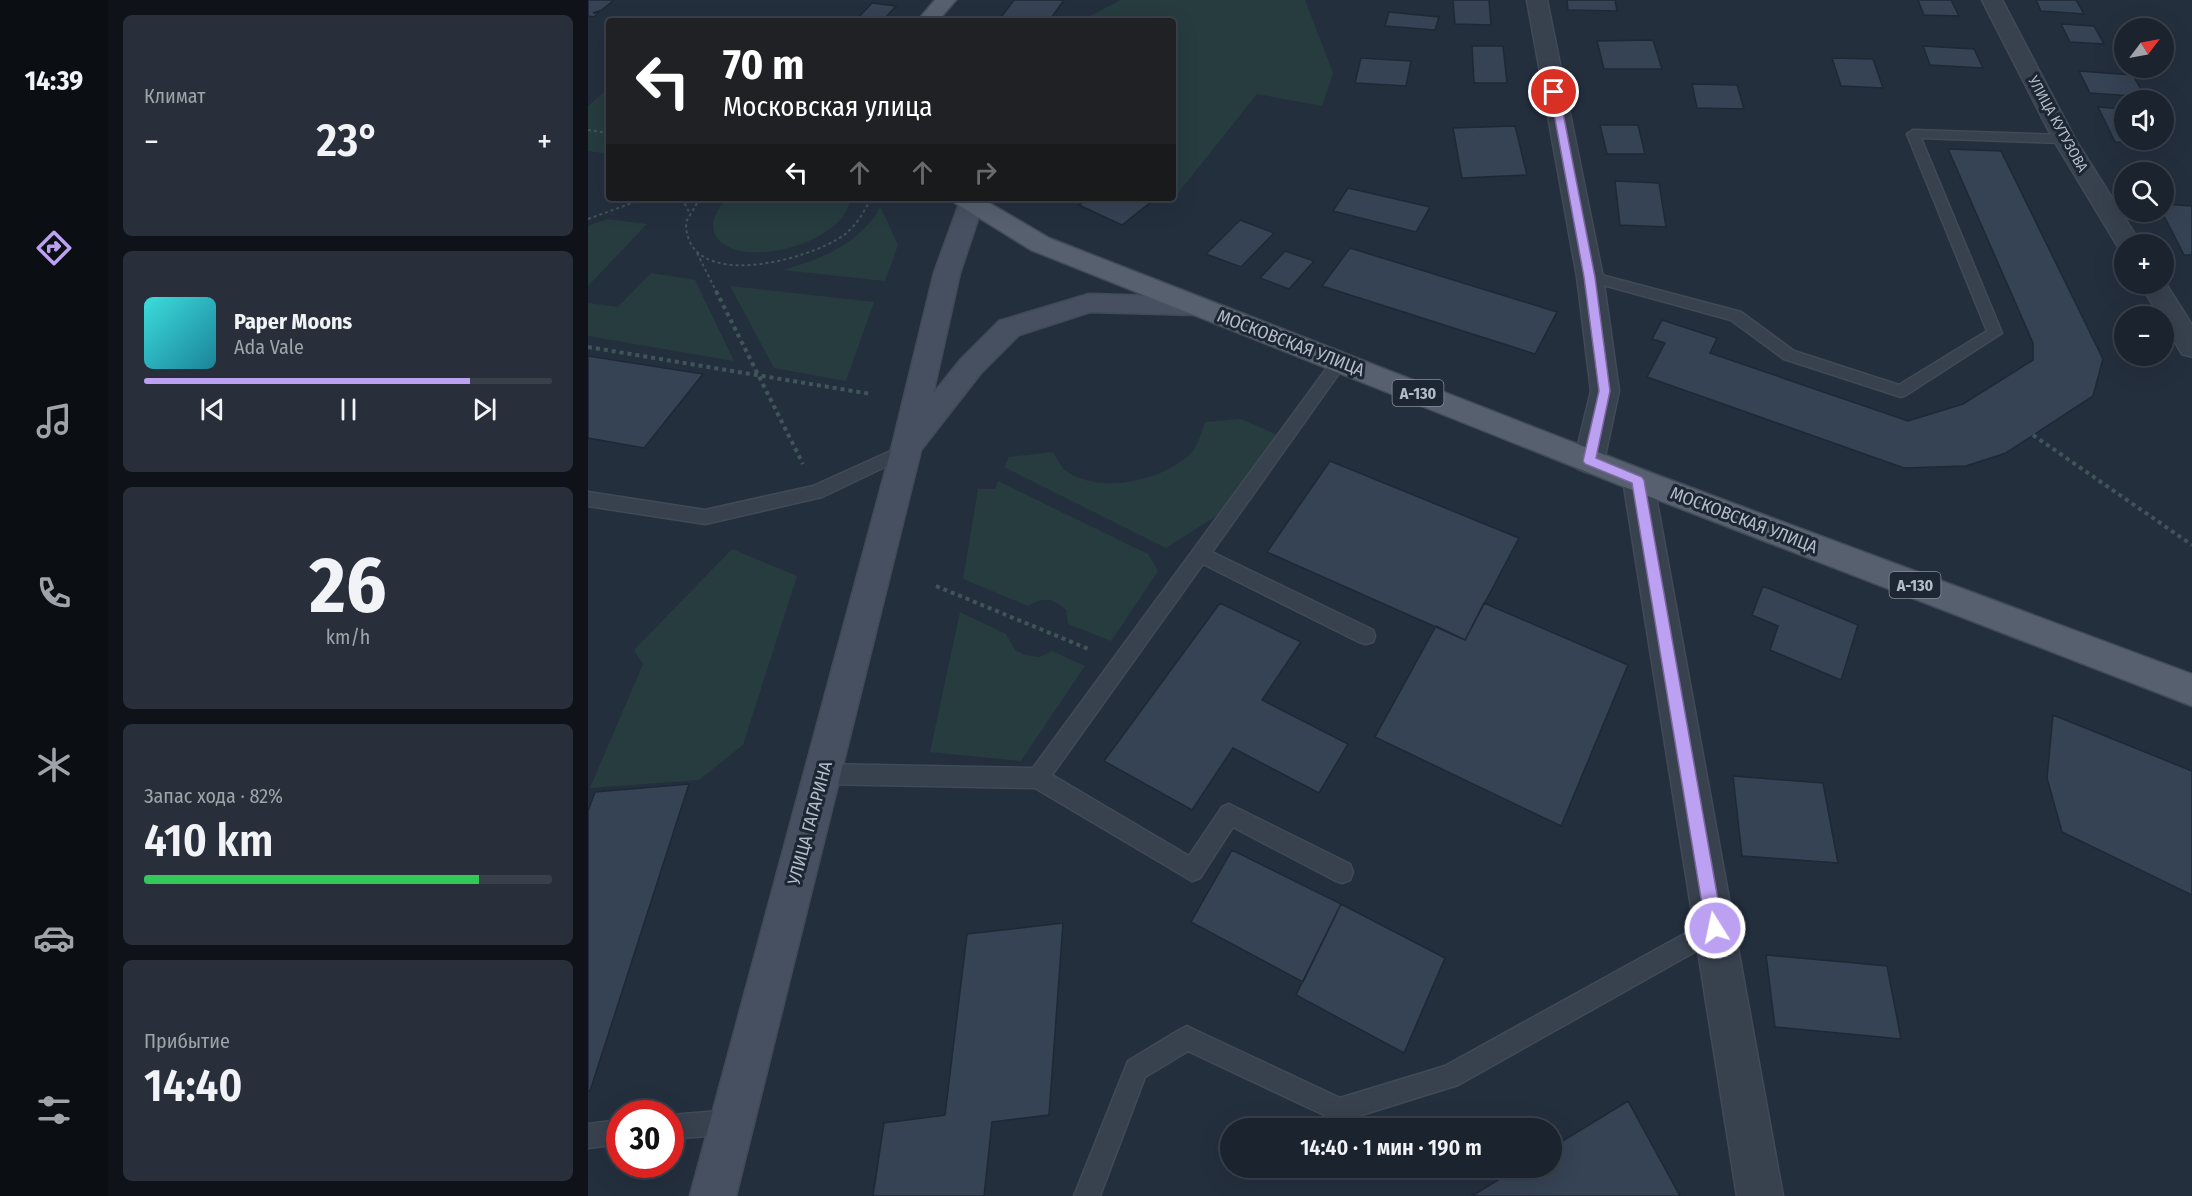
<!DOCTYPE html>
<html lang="ru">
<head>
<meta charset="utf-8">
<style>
	body { margin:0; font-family:"Fira Sans Condensed",sans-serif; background:#282f3a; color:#f1f3f6; height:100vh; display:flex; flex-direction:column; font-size:22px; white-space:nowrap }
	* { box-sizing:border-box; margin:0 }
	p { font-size:20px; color:#a0a4aa }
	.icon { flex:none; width:33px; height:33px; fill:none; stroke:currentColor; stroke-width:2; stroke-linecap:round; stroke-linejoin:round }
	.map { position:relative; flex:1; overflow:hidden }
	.side { display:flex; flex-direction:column; gap:15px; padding:15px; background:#0f1319; width:480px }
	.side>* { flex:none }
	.hud { position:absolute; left:18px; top:18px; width:570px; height:183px; border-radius:6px; box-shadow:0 6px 24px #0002,0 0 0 2px #39404a; background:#202124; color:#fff; overflow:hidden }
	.needle { width:39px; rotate:58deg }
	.fabs { position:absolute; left:1526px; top:18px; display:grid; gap:12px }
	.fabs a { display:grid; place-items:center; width:60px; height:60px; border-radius:50%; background:#1b232e; box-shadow:0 6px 24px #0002,0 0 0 2px #39404a; font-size:30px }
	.speed { position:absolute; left:18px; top:1100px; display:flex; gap:12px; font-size:30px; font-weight:700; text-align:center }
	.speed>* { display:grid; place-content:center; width:78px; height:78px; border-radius:50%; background:#1b232e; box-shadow:0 6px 24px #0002,0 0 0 2px #39404a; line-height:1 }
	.speed .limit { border:9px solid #d22; background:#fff; color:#111 }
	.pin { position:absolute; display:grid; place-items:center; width:51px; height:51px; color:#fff; margin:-26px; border:3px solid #fff; border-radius:50%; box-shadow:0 2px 6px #0007 }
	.me { position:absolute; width:66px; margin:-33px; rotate:350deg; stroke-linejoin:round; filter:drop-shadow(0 0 4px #0008) }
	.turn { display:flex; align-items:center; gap:21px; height:126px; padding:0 18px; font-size:27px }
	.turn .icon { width:78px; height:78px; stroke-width:2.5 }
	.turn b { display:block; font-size:42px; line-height:51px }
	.lanes { display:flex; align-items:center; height:57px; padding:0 18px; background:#0003; justify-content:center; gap:30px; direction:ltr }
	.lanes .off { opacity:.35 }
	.big { font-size:45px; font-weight:600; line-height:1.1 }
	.side .tile { flex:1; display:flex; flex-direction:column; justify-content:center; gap:9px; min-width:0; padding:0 21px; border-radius:9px; background:#282f3a }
	.side .dial { align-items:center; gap:0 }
	.dial b { font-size:78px; line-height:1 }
	.song { display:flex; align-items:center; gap:18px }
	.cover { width:72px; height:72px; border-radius:9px; background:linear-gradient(135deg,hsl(180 70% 55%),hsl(190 70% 35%)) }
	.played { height:6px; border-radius:3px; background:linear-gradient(90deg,#bca0f2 80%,#39404a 80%) }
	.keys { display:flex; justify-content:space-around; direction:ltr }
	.heat { display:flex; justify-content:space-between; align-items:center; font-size:33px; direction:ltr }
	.charge { height:9px; border-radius:4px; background:linear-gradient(90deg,#34c759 82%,#39404a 0) }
	.trip { position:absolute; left:632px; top:1118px; width:342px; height:60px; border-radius:30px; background:#1b232e; box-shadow:0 6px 24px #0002,0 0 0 2px #39404a; font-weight:600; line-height:60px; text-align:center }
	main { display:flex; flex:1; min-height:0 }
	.tabs { display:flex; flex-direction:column; width:108px; justify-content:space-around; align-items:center; background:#0b0e12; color:#a0a4aa }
	.tabs .icon { width:42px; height:42px }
	.tabs .active { color:#bca0f2 }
	.tabs b { font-size:27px; color:#f1f3f6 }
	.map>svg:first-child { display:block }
	.green { fill:#263c3f }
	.building { fill:#364354; stroke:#1f2835; stroke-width:1.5 }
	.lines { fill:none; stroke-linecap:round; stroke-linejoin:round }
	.service-casing { stroke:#414a57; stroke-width:3 }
	.minor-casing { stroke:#414a57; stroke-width:3 }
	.secondary-casing { stroke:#414a57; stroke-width:3 }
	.primary-casing { stroke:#414a57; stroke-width:3 }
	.path-far1 { stroke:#3f5557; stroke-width:2; stroke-dasharray:3 3; stroke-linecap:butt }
	.path { stroke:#3f5557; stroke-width:4; stroke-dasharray:4 4; stroke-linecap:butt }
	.service { fill:#38414e; fill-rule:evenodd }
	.minor { fill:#38414e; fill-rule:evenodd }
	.secondary { fill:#465061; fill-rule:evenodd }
	.primary { fill:#56606e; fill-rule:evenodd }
	.route { fill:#bca0f2; stroke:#7a689d; stroke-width:1.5 }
	.labels { text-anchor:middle; stroke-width:6; stroke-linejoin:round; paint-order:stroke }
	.far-street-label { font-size:15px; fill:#b4bcc9; stroke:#1d2633 }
	.shield { fill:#1d2633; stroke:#878f9c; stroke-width:1.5 }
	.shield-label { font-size:16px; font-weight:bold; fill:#b4bcc9 }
	.street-label { font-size:18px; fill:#b4bcc9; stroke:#1d2633 }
</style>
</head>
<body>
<main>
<nav class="tabs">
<b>14:39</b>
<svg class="icon active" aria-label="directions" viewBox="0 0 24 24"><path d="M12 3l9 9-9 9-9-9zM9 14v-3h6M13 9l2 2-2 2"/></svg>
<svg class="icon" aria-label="music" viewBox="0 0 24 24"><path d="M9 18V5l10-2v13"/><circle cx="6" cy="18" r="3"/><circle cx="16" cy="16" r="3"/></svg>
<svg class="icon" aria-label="phone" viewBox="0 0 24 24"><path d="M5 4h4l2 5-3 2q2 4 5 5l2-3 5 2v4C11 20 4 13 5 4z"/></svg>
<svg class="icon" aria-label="climate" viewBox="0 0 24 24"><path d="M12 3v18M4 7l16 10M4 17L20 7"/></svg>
<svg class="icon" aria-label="car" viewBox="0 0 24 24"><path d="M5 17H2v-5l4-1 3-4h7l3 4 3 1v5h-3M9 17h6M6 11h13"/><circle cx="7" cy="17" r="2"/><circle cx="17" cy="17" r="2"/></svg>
<svg class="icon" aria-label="filters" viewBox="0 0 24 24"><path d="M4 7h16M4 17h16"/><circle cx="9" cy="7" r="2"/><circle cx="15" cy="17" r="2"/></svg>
</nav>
<section class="side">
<div class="tile"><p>Климат</p>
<div class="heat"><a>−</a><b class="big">23°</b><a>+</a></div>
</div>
<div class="tile">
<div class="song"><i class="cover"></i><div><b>Paper Moons</b><p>Ada Vale</p></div></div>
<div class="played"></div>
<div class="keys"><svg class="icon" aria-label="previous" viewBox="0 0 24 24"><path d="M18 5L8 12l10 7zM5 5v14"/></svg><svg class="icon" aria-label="pause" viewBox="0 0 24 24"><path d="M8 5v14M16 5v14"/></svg><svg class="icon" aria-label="next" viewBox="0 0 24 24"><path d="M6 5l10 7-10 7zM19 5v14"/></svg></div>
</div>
<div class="tile dial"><b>26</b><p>km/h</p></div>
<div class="tile"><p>Запас хода · 82%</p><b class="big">410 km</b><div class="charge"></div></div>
<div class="tile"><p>Прибытие</p><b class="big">14:40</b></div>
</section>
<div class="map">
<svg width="1604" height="1196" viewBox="0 0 1604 1196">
	<rect width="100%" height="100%" fill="#242f3e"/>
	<path class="green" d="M533,0H717L745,73L734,106L669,94L587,197L585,21H492Z
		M16,92L21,99V154L0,151V106Z
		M140,198H262C259,248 129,276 125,226C125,215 132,205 140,198Z
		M292,206L310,245L297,281L194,270C230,261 276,242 292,206Z
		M19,219L59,224L0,286V226Z
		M63,273L107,280L146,361L0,336V303L30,307Z
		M142,286L286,302L258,381L186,368Z
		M653,419L692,436L630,515L578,548L416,467L421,457L465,452C469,458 473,467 478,471C512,495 576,481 604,452C610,445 614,431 617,422Z
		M410,481L560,554L570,571L523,641L480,624L478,610C465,597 455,597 440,606L375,579L390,489H407Z
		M144,549L209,576L155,745L111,780L2,788L55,664L46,650Z
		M372,612L418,634L427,650L437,655L451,657L464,651L497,666L433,761L342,752Z"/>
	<path class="building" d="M0,0H26L14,10L5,13H10L6,17L0,16Z
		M426,0H476L461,21H410Z
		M865,0H901L903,25L867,24Z
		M979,0H1027L1029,11L980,10Z
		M1330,0H1363L1371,16L1336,15Z
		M1448,0H1488L1496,14L1453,11Z
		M284,3L308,6L294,21H267Z
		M801,12L851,17L847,30L797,26Z
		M1473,24L1506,26L1516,44L1482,42Z
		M1065,40L1074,69H1016L1009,41Z
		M884,46H915L919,83H886Z
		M1335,46L1386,49L1395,68L1342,65Z
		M773,58L823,61L818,86L767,83Z
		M1244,58L1285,59L1295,88L1253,86Z
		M1491,71L1545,75L1557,97L1502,93Z
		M1104,84L1149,85L1156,109L1109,108Z
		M1510,107L1536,109V140H1564L1567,145L1527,142Z
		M1012,125H1050L1057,154H1019Z
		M927,126L939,175L874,178L865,128Z
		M1360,149L1413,151L1515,359L1505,396L1418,453L1378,466L1316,468L1059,377L1077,343L1064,339L1074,320L1129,338L1122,353L1320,421L1375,404L1445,360V343Z
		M1027,181L1071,183L1078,227L1032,225Z
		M760,188L842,207L828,232L745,211Z
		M501,198H554L563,202L534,225L491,205Z
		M1575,204L1604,206V255H1596L1574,212Z
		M652,220L686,233L653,267L618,254Z
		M762,248L969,312L947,354L734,286Z
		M697,251L726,261L701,289L672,278Z
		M0,356L115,374L56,448L0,438Z
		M742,461L931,538L877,640L679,552Z
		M1175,586L1270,625L1253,680L1182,650L1190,626L1164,615Z
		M632,603L713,642L674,700L760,744L731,793L645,748L604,810L516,761Z
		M896,603L1040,665L973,826L787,737L848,626L877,640Z
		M1465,715L1604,771V895L1474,832L1459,778Z
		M1145,776L1235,783L1250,863L1154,856Z
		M101,784L2,1091H0V811L7,792Z
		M644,850L753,904L715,982L603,922Z
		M753,904L857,958L816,1053L708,995Z
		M475,923L461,1115L404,1122L396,1196H285L296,1123L357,1115L379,934Z
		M1178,955L1299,966L1313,1039L1187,1027Z
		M1040,1101L1092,1196H884L931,1167H963V1148Z"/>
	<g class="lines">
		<g class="service-casing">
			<path id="service" d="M1325,130L1476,135L1482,139L1476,143L1333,138L1414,333L1318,395L1313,397L1196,359L1143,320L997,280L995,277L1002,272L1153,312L1206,351L1311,385L1399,331L1319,134Z
				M752,356L757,357L760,361L757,365L624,552L785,630L787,636L785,642L778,644L771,642L615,564L464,775L601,856L634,807L641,804L762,864L765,872L762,880L754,883L746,880L645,827L612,878L604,881L447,788L235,784L228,781L225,774L228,767L235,764L445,768L747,357Z
				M318,444L324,446L326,450L324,454L234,497L117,524L0,506V492L117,510L225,486Z
				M1127,917L1135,920L1138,928L1135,936L870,1085L751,1122L600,1051L557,1077L512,1196H486L540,1061L591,1030L599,1026L607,1030L752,1098L857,1066Z
				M144,1110L153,1113L156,1122L153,1131L144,1134L82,1139V1115Z
				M32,1120V1144L0,1148V1124Z"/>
		</g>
		<g class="minor-casing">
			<path id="minor" d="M939,0H959L1015,277L1031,391L1016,461L1012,469L1001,473L990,469L986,461L1003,391L989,277Z
				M1394,0H1414L1487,139L1553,244H1536V251L1532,250L1465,139Z
				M1575,279L1604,325V357L1594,354L1575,322V316H1572L1552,284H1575Z
				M1050,468L1061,472L1065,480L1195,1196H1149L1035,480L1039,472Z"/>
		</g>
		<g class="secondary-casing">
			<path id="secondary" d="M389,198L395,204L372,273L345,394L373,359L411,321L501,294L609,297L618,300L622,306L618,312L609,315L502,312L431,335L393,373L333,450L148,1196H102L303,450L346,273L371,204L374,199Z"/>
		</g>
		<g class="primary-casing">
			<path id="primary" d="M347,0H368L350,21H329Z
				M364,198H393L461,238L1061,472L1604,674V706L1039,488L443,250L367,203Z"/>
		</g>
		<path class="path-far1" d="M0,130L21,133
			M94,198L102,214
			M112,198L98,222C97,294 222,260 256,235C268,226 276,212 283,198
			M0,219L58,198
			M109,253L129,293"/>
		<path class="path" d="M128,291L215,464
			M0,347L283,394
			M1445,435L1604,545
			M348,586L503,650"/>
		<use href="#service" class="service"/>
		<use href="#minor" class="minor"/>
		<use href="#secondary" class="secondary"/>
		<use href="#primary" class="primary"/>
	</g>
	<path class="route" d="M966,90L971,92L1007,277L1022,391L1008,458L1054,477L1056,480L1135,928L1133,934L1127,937L1121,934L1118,928L1044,483L997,464L995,461L1011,391L996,277L962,92Z"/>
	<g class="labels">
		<g class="far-street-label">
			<text transform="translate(1470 124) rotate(61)" y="5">УЛИЦА КУТУЗОВА</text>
		</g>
		<g class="shield">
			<rect x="804.5" y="380" width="51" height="26" rx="4.5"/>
			<rect x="1301.5" y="572" width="51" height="26" rx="4.5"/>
		</g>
		<g class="shield-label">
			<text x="830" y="399">А-130</text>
			<text x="1327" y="591">А-130</text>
		</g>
		<g class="street-label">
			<text transform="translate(703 343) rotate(21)" y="6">МОСКОВСКАЯ УЛИЦА</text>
			<text transform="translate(1156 520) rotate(21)" y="6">МОСКОВСКАЯ УЛИЦА</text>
			<text transform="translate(222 823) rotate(-75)" y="6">УЛИЦА ГАГАРИНА</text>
		</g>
	</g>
</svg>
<div class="fabs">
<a><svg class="needle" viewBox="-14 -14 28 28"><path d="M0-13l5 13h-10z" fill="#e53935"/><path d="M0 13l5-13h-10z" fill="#a0a4aa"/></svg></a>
<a><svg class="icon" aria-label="sound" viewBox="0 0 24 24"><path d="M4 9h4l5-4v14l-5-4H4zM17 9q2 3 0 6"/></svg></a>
<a><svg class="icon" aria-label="search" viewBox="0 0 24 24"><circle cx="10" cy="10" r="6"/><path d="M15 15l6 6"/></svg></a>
<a>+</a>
<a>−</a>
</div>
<div class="speed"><div class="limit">30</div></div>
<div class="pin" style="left:966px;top:92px;background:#d93025"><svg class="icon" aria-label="arrive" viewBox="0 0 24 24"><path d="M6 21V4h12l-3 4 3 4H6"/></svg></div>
<svg class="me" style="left:1127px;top:928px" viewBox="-20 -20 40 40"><circle r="17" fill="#bca0f2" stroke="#fff" stroke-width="3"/><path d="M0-11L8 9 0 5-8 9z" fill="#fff"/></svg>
<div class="trip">14:40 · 1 мин · 190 m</div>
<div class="hud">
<div class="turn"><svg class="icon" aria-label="left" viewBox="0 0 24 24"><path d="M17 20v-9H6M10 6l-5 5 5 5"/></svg><div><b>70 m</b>Московская улица</div></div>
<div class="lanes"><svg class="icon" aria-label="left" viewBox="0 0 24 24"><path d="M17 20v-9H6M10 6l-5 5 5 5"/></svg><svg class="icon off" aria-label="ahead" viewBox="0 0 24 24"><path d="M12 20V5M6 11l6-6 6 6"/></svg><svg class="icon off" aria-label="ahead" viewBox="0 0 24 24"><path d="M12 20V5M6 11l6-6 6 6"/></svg><svg class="icon off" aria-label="right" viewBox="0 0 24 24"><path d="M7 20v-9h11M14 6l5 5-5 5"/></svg></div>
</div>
</div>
</main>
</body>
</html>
